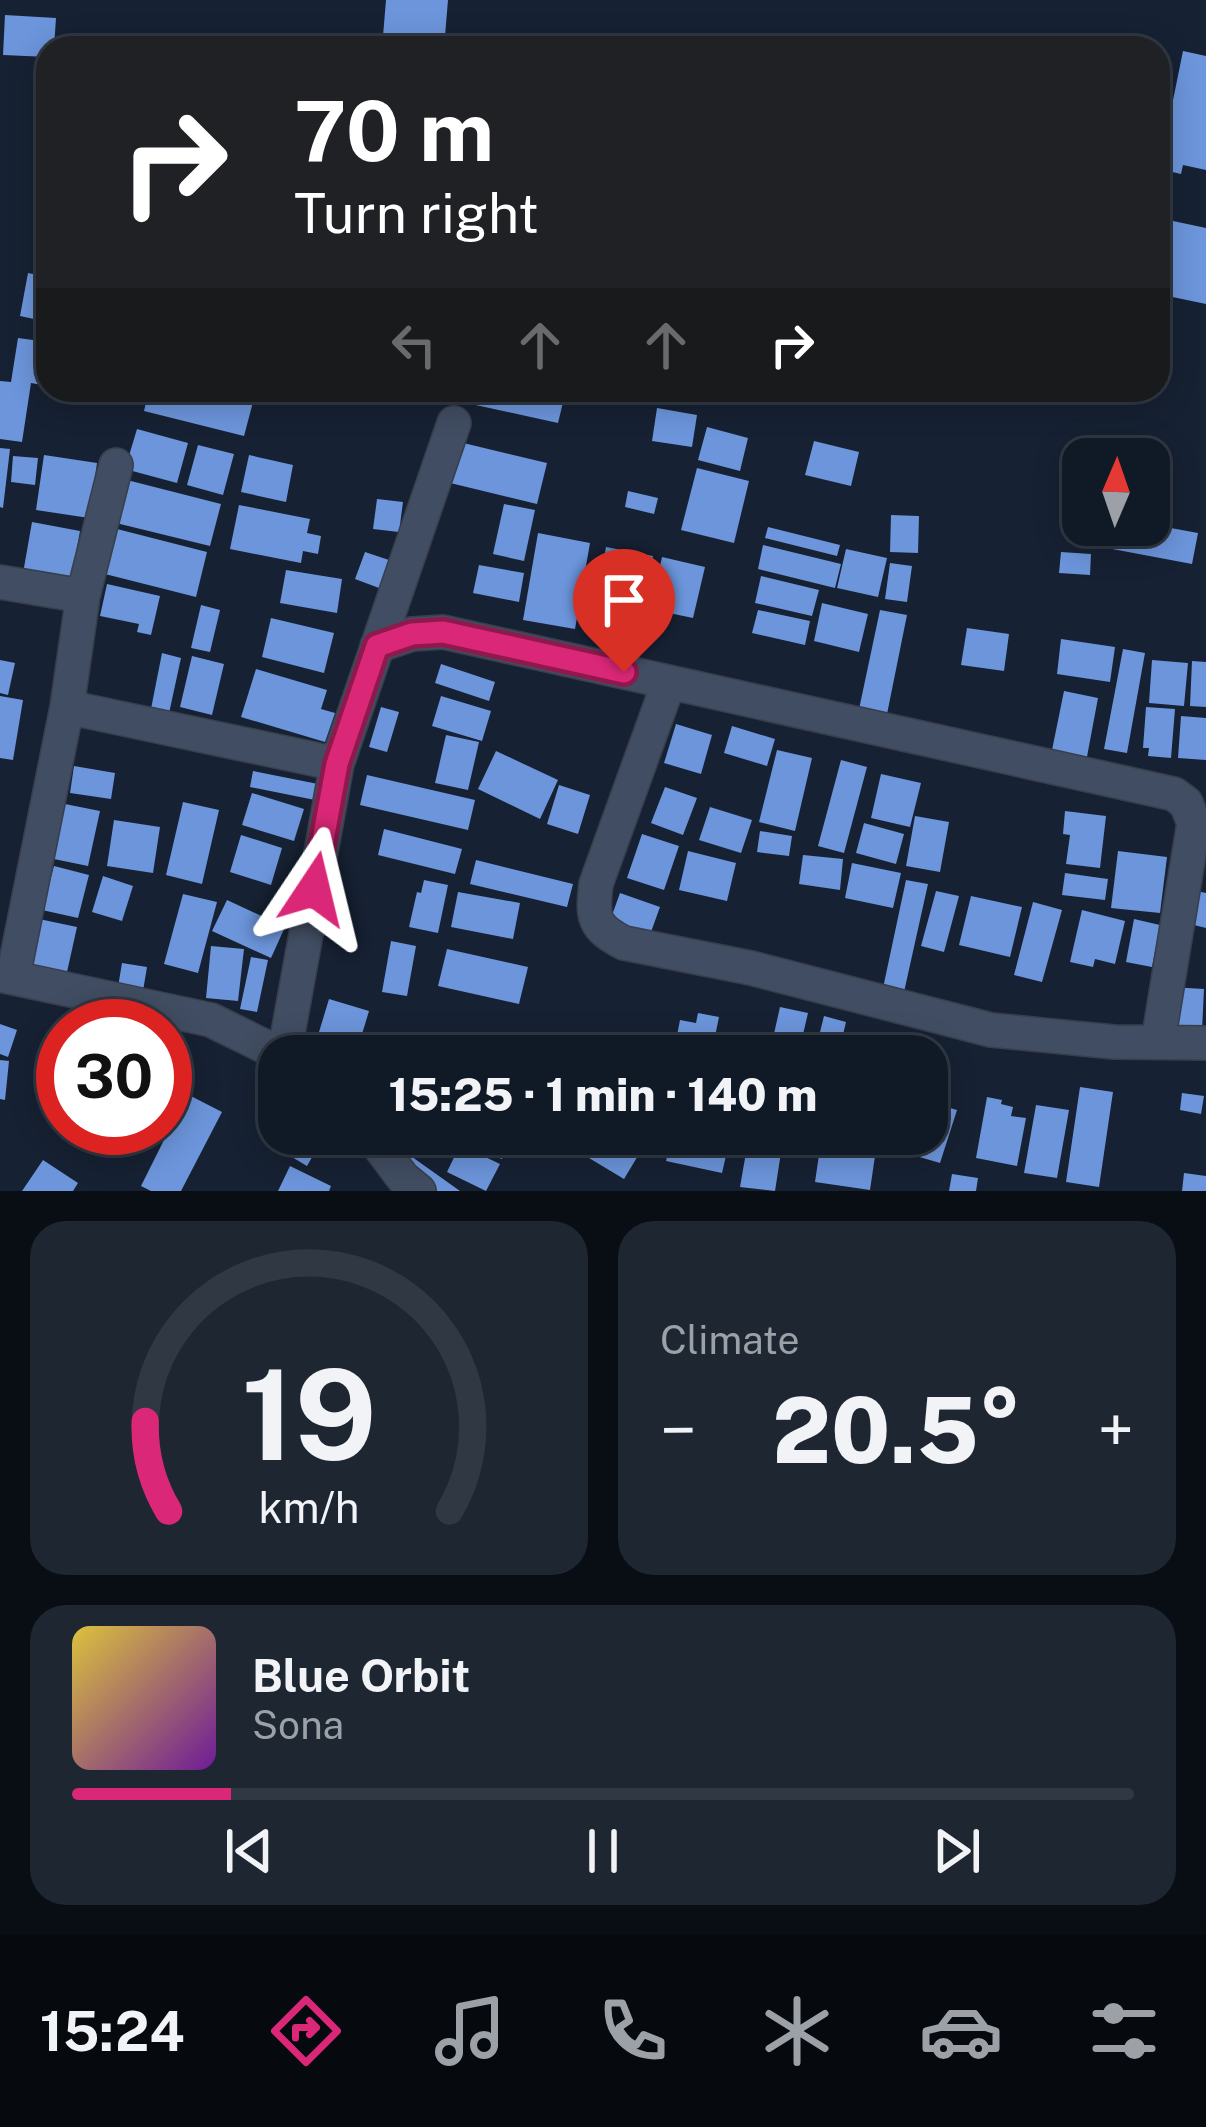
<!DOCTYPE html>
<html lang="en">
<head>
<meta charset="utf-8">
<style>
	body { margin:0; font-family:"Public Sans",sans-serif; background:#1e2632; color:#f1f3f6; height:100vh; display:flex; flex-direction:column; font-size:45px; white-space:nowrap }
	* { box-sizing:border-box; margin:0 }
	p { font-size:39px; color:#9ca0a7 }
	.icon { flex:none; width:66px; height:66px; fill:none; stroke:currentColor; stroke-width:2; stroke-linecap:round; stroke-linejoin:round }
	.map { position:relative; height:1191px; overflow:hidden }
	.drawer { display:flex; flex-direction:column; gap:30px; padding:30px; background:#090e15; flex:1 }
	.drawer>* { flex:none }
	.top-card { position:absolute; left:36px; top:36px; width:1134px; height:366px; border-radius:36px; box-shadow:0 6px 30px #0003,0 0 0 3px #303843; background:#202124; color:#fff; overflow:hidden }
	.needle { width:78px; rotate:2deg }
	.buttons { position:absolute; left:1062px; top:438px; display:grid; gap:24px }
	.buttons a { display:grid; place-items:center; width:108px; height:108px; border-radius:24px; background:#101926; box-shadow:0 6px 30px #0003,0 0 0 3px #303843; font-size:60px }
	.speed { position:absolute; left:36px; top:999px; display:flex; gap:24px; font-size:60px; font-weight:700; text-align:center }
	.speed>* { display:grid; place-content:center; width:156px; height:156px; border-radius:50%; background:#101926; box-shadow:0 6px 30px #0003,0 0 0 3px #303843; line-height:1 }
	.speed .limit { border:18px solid #d22; background:#fff; color:#111 }
	.pin { position:absolute; display:grid; place-items:center; width:102px; height:102px; color:#fff; margin:-123px -51px; border-radius:50% 50% 50% 0; rotate:-45deg; box-shadow:0 0 12px #0007 }
	.pin .icon { rotate:45deg }
	.me { position:absolute; width:132px; margin:-66px; rotate:10deg; stroke-linejoin:round; filter:drop-shadow(0 0 9px #0008) }
	.turn { display:flex; align-items:center; gap:42px; height:252px; padding:0 60px; font-size:54px }
	.turn .icon { width:156px; height:156px; stroke-width:2.5 }
	.turn b { display:block; font-size:84px; line-height:102px }
	.lanes { display:flex; align-items:center; height:114px; padding:0 60px; background:#0003; justify-content:center; gap:60px; direction:ltr }
	.lanes .off { opacity:.35 }
	.big { font-size:90px; font-weight:800; line-height:1.1 }
	.drawer .card { flex:1; display:flex; flex-direction:column; justify-content:center; gap:18px; min-width:0; padding:0 42px; border-radius:36px; background:#1e2632 }
	.drawer .dial { align-items:center; gap:0 }
	.dial svg { height:312px; overflow:visible; fill:none; stroke:#303843; stroke-width:7; stroke-linecap:round; text-anchor:middle }
	.dial text { fill:#f1f3f6; stroke:none }
	.song { display:flex; align-items:center; gap:36px }
	.cover { width:144px; height:144px; border-radius:18px; background:linear-gradient(135deg,hsl(50 70% 55%),hsl(280 70% 35%)) }
	.played { height:12px; border-radius:6px; background:linear-gradient(90deg,#db2777 15%,#303843 15%) }
	.keys { display:flex; justify-content:space-around; direction:ltr }
	.heat { display:flex; justify-content:space-between; align-items:center; font-size:66px; direction:ltr }
	.drawer .tiles { flex:1; display:grid; gap:30px; grid-template-columns:1fr 1fr }
	.card:last-child { grid-column:span 2 }
	.trip { position:absolute; left:258px; top:1035px; width:690px; height:120px; border-radius:36px; background:#101926; box-shadow:0 6px 30px #0003,0 0 0 3px #303843; font-weight:800; line-height:120px; text-align:center }
	.dock { display:flex; height:192px; justify-content:space-around; align-items:center; background:#060a0f; color:#9ca0a7 }
	.dock .icon { width:84px; height:84px }
	.dock .selected { color:#db2777 }
	.dock b { font-size:54px; color:#f1f3f6 }
	.map>svg:first-child { display:block }
	.building { fill:#6c95db }
	.lines { fill:none; stroke-linecap:round; stroke-linejoin:round }
	.minor-casing { stroke:#373e4c; stroke-width:36 }
	.minor { stroke:#414d62; stroke-width:33 }
	.route-casing { stroke:#8e194d; stroke-width:30 }
	.route { stroke:#db2777; stroke-width:21 }
</style>
</head>
<body>
<div class="map">
<svg width="1206" height="1191" viewBox="0 0 1206 1191">
	<rect width="100%" height="100%" fill="#162133"/>
	<path class="building" d="M386,0H448L444,48H382Z
		M5,15L56,18L54,48H48V57L3,55Z
		M1183,51L1206,56V170L1183,165L1181,174L1159,169Z
		M1159,218L1206,228V304L1158,294Z
		M28,273L48,277V322L20,316Z
		M18,338L48,342V386L31,383L22,442L0,439V381L11,382Z
		M149,390H203L253,402L244,436L144,411Z
		M465,390H566L558,423L462,402Z
		M657,408L697,415L692,447L652,441Z
		M707,427L748,438L740,471L698,460Z
		M137,429L188,443L177,483L125,469Z
		M451,440L547,463L537,504L442,481Z
		M814,441L859,452L851,486L805,475Z
		M198,445L234,454L223,495L187,485Z
		M0,448L10,449L3,508L0,507Z
		M44,455L97,463L89,518L36,510Z
		M249,455L293,465L286,502L241,492Z
		M13,456L38,458L35,485L11,482Z
		M697,468L749,481L734,543L681,530Z
		M127,480L221,504L210,546L116,523Z
		M628,491L658,498L654,514L625,507Z
		M377,499L403,502L399,532L373,529Z
		M504,504L535,510L524,561L493,554Z
		M239,505L310,519L307,533L321,536L318,554L303,551L301,563L230,549Z
		M891,515L919,516L918,553L890,552Z
		M32,522L80,531L70,587L22,579Z
		M1149,524L1198,533L1192,564L1091,545L1094,525Z
		M768,527L840,545L837,556L765,538Z
		M117,529L207,552L196,597L105,574Z
		M538,533L590,543L575,629L523,620Z
		M763,545L841,564L835,588L758,569Z
		M606,547L653,556L638,632L592,623Z
		M846,549L887,558L878,597L837,588Z
		M365,552L389,560L379,588L355,579Z
		M1061,552L1091,554L1090,575L1059,573Z
		M662,557L705,567L693,618L650,609Z
		M890,563L912,566L907,602L885,599Z
		M479,565L524,573L519,602L473,593Z
		M286,570L342,579L337,613L280,603Z
		M761,576L819,590L812,616L755,603Z
		M107,584L160,596L151,635L137,632L139,624L100,616Z
		M822,603L868,614L859,652L814,641Z
		M201,605L220,610L210,652L191,648Z
		M758,610L810,621L805,645L752,633Z
		M880,610L907,615L886,719L858,714Z
		M271,618L334,633L324,673L262,657Z
		M967,628L1009,634L1004,671L961,665Z
		M1061,639L1115,647L1110,682L1057,674Z
		M1123,649L1145,653L1127,753L1104,749Z
		M162,653L181,658L168,718L150,714Z
		M192,656L224,664L212,715L180,707Z
		M0,660L15,663L8,695L0,693Z
		M1152,660L1188,663L1184,706L1149,703Z
		M1192,661L1206,662V707L1190,706Z
		M441,664L495,682L489,701L435,683Z
		M256,669L327,690L321,709L335,713L325,742L241,717Z
		M1064,691L1098,698L1086,762L1051,755Z
		M0,696L23,700L13,760L0,758Z
		M441,696L491,711L482,741L432,726Z
		M381,707L399,712L387,752L369,747Z
		M1146,707L1175,709L1171,758L1148,756L1149,748H1143Z
		M1181,716L1206,718V760L1178,758Z
		M676,724L712,735L701,774L664,763Z
		M732,726L775,739L767,766L724,753Z
		M446,735L479,742L468,790L435,783Z
		M777,750L812,758L795,831L759,822Z
		M496,751L558,780L540,819L478,789Z
		M841,760L867,767L844,853L818,846Z
		M74,766L115,773L111,799L70,793Z
		M253,771L318,784L315,800L250,787Z
		M881,774L921,783L910,827L871,818Z
		M367,775L475,800L468,830L360,805Z
		M559,785L590,795L578,834L547,824Z
		M665,787L697,798L683,835L651,823Z
		M252,793L304,809L294,841L242,825Z
		M183,802L219,810L202,884L166,875Z
		M60,803L100,811L88,866L49,858Z
		M710,807L752,820L741,853L699,840Z
		M1065,811L1106,816L1100,868L1066,864L1070,835L1063,834Z
		M915,816L949,822L940,872L906,866Z
		M114,820L160,827L153,873L107,866Z
		M864,823L904,834L896,864L856,853Z
		M384,829L462,849L455,874L378,855Z
		M760,831L792,836L789,856L757,852Z
		M642,834L679,846L664,890L627,878Z
		M241,835L282,848L271,885L230,872Z
		M688,851L736,863L727,901L679,890Z
		M1118,851L1167,857L1160,913L1111,908Z
		M803,855L843,859L840,890L799,884Z
		M476,860L573,884L567,907L470,884Z
		M852,863L901,873L893,908L845,898Z
		M54,866L89,875L78,918L42,910Z
		M1065,873L1108,879L1105,900L1062,895Z
		M103,876L133,886L122,921L92,912Z
		M424,880L448,885L438,933L409,927L417,892L421,893Z
		M906,880L928,884L904,992L883,988Z
		M936,891L959,896L944,952L921,946Z
		M1197,891L1206,893V928L1190,924Z
		M458,892L520,903L513,939L451,927Z
		M620,893L660,907L647,943L607,929Z
		M183,894L217,902L198,973L164,964Z
		M971,896L1022,907L1010,957L959,945Z
		M227,900L285,927L271,958L212,931Z
		M1033,902L1062,910L1042,982L1014,975Z
		M1082,910L1125,921L1115,964L1095,959L1093,967L1070,962Z
		M39,919L77,927L67,972L29,964Z
		M1134,919L1160,925L1152,967L1126,962Z
		M391,941L416,946L407,996L382,992Z
		M211,946L244,949L238,1001L206,998Z
		M447,949L528,967L519,1004L438,986Z
		M251,957L268,960L257,1012L240,1009Z
		M122,963L147,967L142,997L117,993Z
		M1170,987L1204,989L1202,1031L1167,1030Z
		M329,999L369,1011L359,1044L319,1032Z
		M780,1007L808,1013L798,1056H769Z
		M698,1013L719,1017L711,1056H673L680,1020L696,1023Z
		M824,1016L846,1022L838,1056L815,1052Z
		M0,1024L17,1030L8,1057L0,1054Z
		M902,1032L929,1041L924,1056L896,1049Z
		M734,1036L764,1043L761,1056H728Z
		M0,1060L9,1061L5,1100L0,1099Z
		M1080,1087L1113,1092L1099,1187L1066,1182Z
		M927,1090L946,1096L943,1106L957,1110L940,1163L899,1151L904,1134H927Z
		M1182,1093L1204,1096L1201,1114L1180,1110Z
		M187,1094L222,1112L181,1191H151L141,1186Z
		M987,1097L1002,1100L1001,1104L1013,1107L1011,1116L1026,1118L1017,1166L976,1158Z
		M1036,1105L1069,1110L1057,1178L1024,1173Z
		M279,1117V1134H301L319,1145L307,1166L265,1141Z
		M99,1128H142L127,1156L94,1139Z
		M402,1134H451L439,1158L400,1139Z
		M462,1134H486L509,1144L502,1159L459,1141Z
		M604,1134H640L648,1139L624,1179L589,1158Z
		M673,1134H731L722,1173L666,1161Z
		M748,1141L782,1146L775,1191L740,1187Z
		M460,1145L500,1164L486,1191L447,1172Z
		M820,1148L875,1156L870,1190L815,1182Z
		M408,1154L460,1191H429L397,1169Z
		M43,1160L78,1183L73,1191H22Z
		M290,1166L331,1186L329,1191H278Z
		M1184,1173L1206,1176V1191H1182Z
		M952,1174L978,1178L976,1191H949Z"/>
	<g class="lines">
		<g class="minor-casing">
			<path id="minor" d="M0,582L83,596
				M377,646L412,634L443,632L1174,794L1186,803L1194,823L1158,1042
				M669,682L596,884C592,918 593,927 624,943L751,968L991,1030L1114,1042L1206,1043
				M67,707L337,764
				M0,975L211,1020L284,1056
				M13,977L67,707L83,596L116,465
				M284,1055L337,764L454,423
				M370,1134L403,1178L419,1191"/>
		</g>
		<use href="#minor" class="minor"/>
	</g>
	<g class="lines">
		<g class="route-casing">
			<path id="route" d="M314,889L337,764L377,646L412,634L443,632L624,672"/>
		</g>
		<use href="#route" class="route"/>
	</g>
</svg>
<div class="buttons">
<a><svg class="needle" viewBox="-14 -14 28 28"><path d="M0-13l5 13h-10z" fill="#e53935"/><path d="M0 13l5-13h-10z" fill="#9ca0a7"/></svg></a>
</div>
<div class="speed"><div class="limit">30</div></div>
<div class="pin" style="left:624px;top:672px;background:#d93025"><svg class="icon" aria-label="arrive" viewBox="0 0 24 24"><path d="M6 21V4h12l-3 4 3 4H6"/></svg></div>
<svg class="me" style="left:314px;top:889px" viewBox="-20 -20 40 40"><path d="M0-17L14 15 0 8-14 15z" fill="#db2777" stroke="#fff" stroke-width="4"/></svg>
<div class="trip">15:25 · 1 min · 140 m</div>
<div class="top-card">
<div class="turn"><svg class="icon" aria-label="right" viewBox="0 0 24 24"><path d="M7 20v-9h11M14 6l5 5-5 5"/></svg><div><b>70 m</b>Turn right</div></div>
<div class="lanes"><svg class="icon off" aria-label="left" viewBox="0 0 24 24"><path d="M17 20v-9H6M10 6l-5 5 5 5"/></svg><svg class="icon off" aria-label="ahead" viewBox="0 0 24 24"><path d="M12 20V5M6 11l6-6 6 6"/></svg><svg class="icon off" aria-label="ahead" viewBox="0 0 24 24"><path d="M12 20V5M6 11l6-6 6 6"/></svg><svg class="icon" aria-label="right" viewBox="0 0 24 24"><path d="M7 20v-9h11M14 6l5 5-5 5"/></svg></div>
</div>
</div>
<section class="drawer">
<div class="tiles">
<div class="card dial"><svg viewBox="0 0 100 80">
<path d="M14 69A42 42 0 1 1 86 69"/>
<path d="M14 69A42 42 0 0 1 8 46" stroke="#db2777"/>
<text x="50" y="56" font-size="32" font-weight="700">19</text>
<text x="50" y="72" font-size="11">km/h</text>
</svg></div>
<div class="card"><p>Climate</p>
<div class="heat"><a>−</a><b class="big">20.5°</b><a>+</a></div>
</div>
<div class="card">
<div class="song"><i class="cover"></i><div><b>Blue Orbit</b><p>Sona</p></div></div>
<div class="played"></div>
<div class="keys"><svg class="icon" aria-label="previous" viewBox="0 0 24 24"><path d="M18 5L8 12l10 7zM5 5v14"/></svg><svg class="icon" aria-label="pause" viewBox="0 0 24 24"><path d="M8 5v14M16 5v14"/></svg><svg class="icon" aria-label="next" viewBox="0 0 24 24"><path d="M6 5l10 7-10 7zM19 5v14"/></svg></div>
</div>
</div>
</section>
<nav class="dock">
<b>15:24</b>
<svg class="icon selected" aria-label="directions" viewBox="0 0 24 24"><path d="M12 3l9 9-9 9-9-9zM9 14v-3h6M13 9l2 2-2 2"/></svg>
<svg class="icon" aria-label="music" viewBox="0 0 24 24"><path d="M9 18V5l10-2v13"/><circle cx="6" cy="18" r="3"/><circle cx="16" cy="16" r="3"/></svg>
<svg class="icon" aria-label="phone" viewBox="0 0 24 24"><path d="M5 4h4l2 5-3 2q2 4 5 5l2-3 5 2v4C11 20 4 13 5 4z"/></svg>
<svg class="icon" aria-label="climate" viewBox="0 0 24 24"><path d="M12 3v18M4 7l16 10M4 17L20 7"/></svg>
<svg class="icon" aria-label="car" viewBox="0 0 24 24"><path d="M5 17H2v-5l4-1 3-4h7l3 4 3 1v5h-3M9 17h6M6 11h13"/><circle cx="7" cy="17" r="2"/><circle cx="17" cy="17" r="2"/></svg>
<svg class="icon" aria-label="filters" viewBox="0 0 24 24"><path d="M4 7h16M4 17h16"/><circle cx="9" cy="7" r="2"/><circle cx="15" cy="17" r="2"/></svg>
</nav>
</body>
</html>
